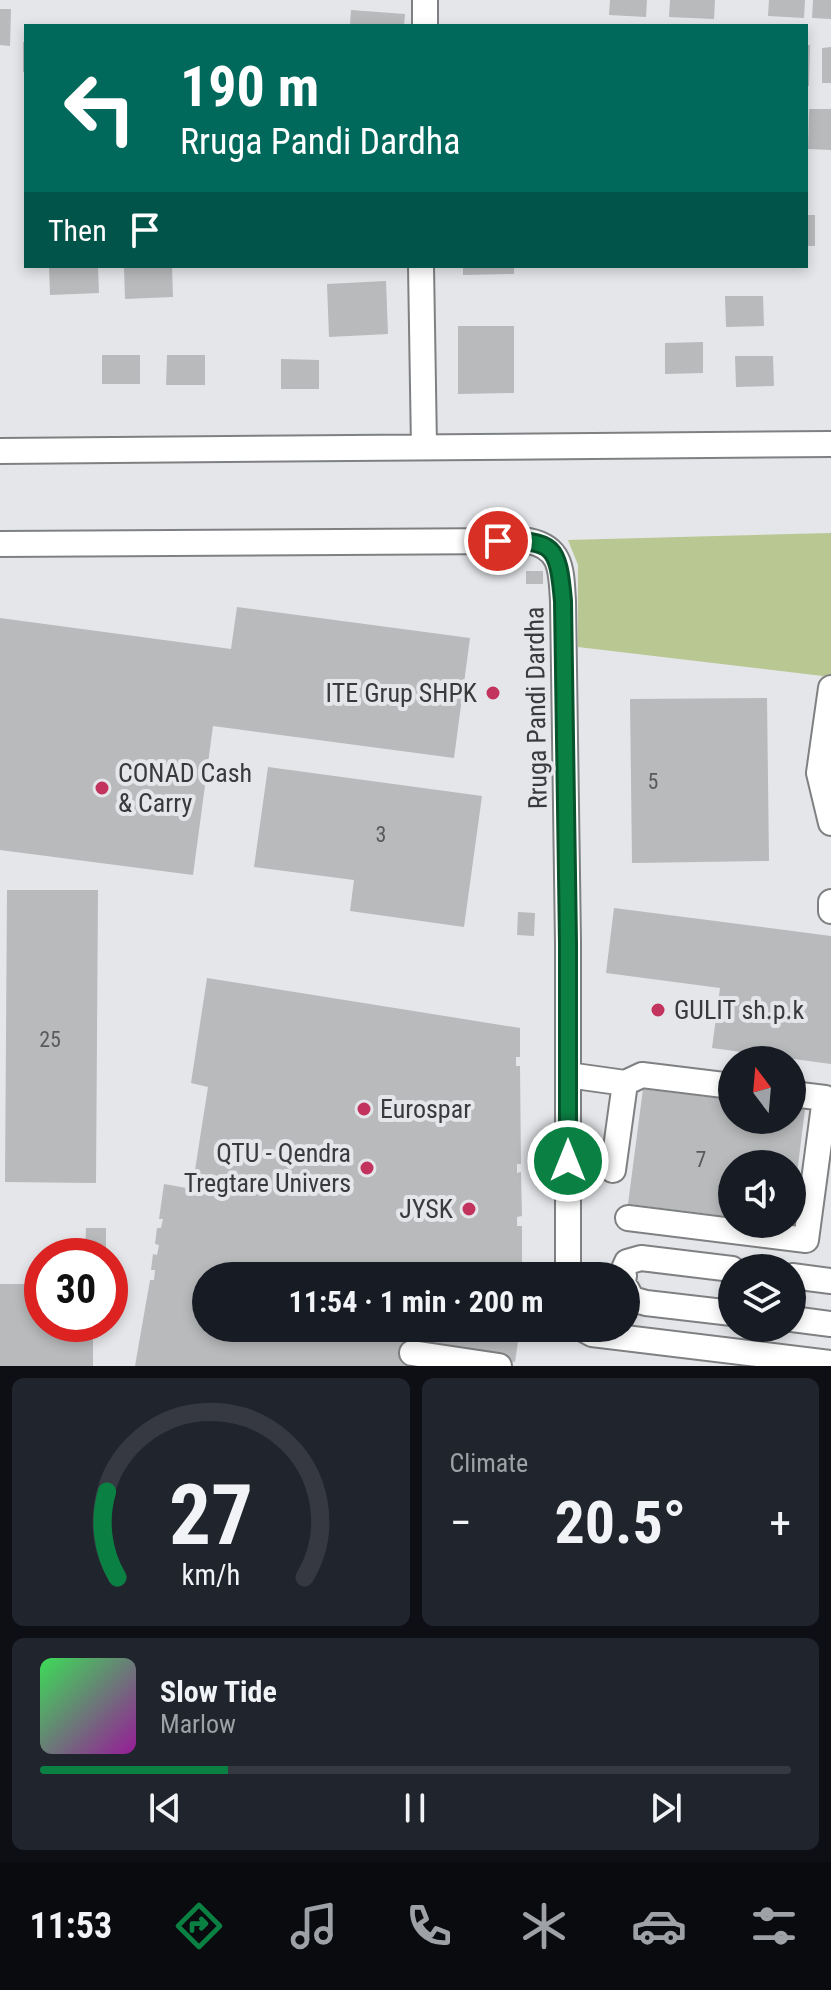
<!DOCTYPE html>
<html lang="en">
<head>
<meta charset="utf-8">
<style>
	body { margin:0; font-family:"Roboto Condensed",sans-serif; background:#20242c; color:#f1f3f6; height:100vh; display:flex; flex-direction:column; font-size:30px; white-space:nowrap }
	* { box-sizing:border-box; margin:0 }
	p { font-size:26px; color:#9ea1a6 }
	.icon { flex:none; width:44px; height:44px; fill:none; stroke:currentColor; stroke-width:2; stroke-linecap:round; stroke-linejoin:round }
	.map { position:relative; height:1366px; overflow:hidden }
	.drawer { display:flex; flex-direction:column; gap:12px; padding:12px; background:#0d0f14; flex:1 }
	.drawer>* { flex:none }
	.top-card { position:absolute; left:24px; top:24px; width:784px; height:244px; border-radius:0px; box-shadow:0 4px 12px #0003; background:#00695c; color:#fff; overflow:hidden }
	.needle { width:52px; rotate:344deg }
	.tools { position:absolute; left:718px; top:1046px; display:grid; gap:16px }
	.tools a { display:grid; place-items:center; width:88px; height:88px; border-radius:50%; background:#171b24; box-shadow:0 4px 12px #0003; font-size:40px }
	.speed { position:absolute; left:24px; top:1238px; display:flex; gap:16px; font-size:40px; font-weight:700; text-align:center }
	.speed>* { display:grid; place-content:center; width:104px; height:104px; border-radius:50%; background:#171b24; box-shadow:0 4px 12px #0003; line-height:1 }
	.speed .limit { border:12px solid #d22; background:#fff; color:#111 }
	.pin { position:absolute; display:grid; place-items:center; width:68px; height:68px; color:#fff; margin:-34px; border:4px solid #fff; border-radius:50%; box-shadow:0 2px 8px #0007 }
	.me { position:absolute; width:88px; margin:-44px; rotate:0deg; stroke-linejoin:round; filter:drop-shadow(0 0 6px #0008) }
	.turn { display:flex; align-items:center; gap:28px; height:168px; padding:0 24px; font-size:36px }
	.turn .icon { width:104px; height:104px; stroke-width:2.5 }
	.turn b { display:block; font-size:56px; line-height:68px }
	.then { display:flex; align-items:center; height:76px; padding:0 24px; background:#0003; gap:16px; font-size:30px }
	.big { font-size:60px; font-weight:700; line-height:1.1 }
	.drawer .tile { flex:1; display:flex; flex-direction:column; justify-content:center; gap:12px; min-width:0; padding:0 28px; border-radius:12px; background:#20242c }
	.drawer .dial { align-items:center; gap:0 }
	.dial svg { height:208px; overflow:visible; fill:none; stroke:#363941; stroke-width:7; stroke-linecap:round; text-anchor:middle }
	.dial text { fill:#f1f3f6; stroke:none }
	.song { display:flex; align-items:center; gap:24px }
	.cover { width:96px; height:96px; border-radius:12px; background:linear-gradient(135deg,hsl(130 70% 55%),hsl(300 70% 35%)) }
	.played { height:8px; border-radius:4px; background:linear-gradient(90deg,#0b8043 25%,#363941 25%) }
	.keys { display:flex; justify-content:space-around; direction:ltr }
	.heat { display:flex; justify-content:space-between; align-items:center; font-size:44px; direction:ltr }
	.drawer .tiles { flex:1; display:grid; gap:12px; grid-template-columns:1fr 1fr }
	.tile:last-child { grid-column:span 2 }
	.trip { position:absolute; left:192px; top:1262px; width:448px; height:80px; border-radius:40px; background:#171b24; box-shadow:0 4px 12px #0003; font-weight:700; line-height:80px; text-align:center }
	.menu { display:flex; height:128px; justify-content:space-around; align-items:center; background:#090b0e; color:#9ea1a6 }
	.menu .icon { width:56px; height:56px }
	.menu .on { color:#0b8043 }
	.menu b { font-size:36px; color:#f1f3f6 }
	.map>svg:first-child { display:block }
	.green { fill:#b9c793 }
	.building { fill:#b8babc }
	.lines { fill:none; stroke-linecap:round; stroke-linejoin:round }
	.minor-casing { stroke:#7f8082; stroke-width:28 }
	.minor { stroke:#fff; stroke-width:24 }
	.route-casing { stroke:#07532c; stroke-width:20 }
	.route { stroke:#0b8043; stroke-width:14 }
	.poi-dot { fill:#c2335e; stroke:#e4e6e9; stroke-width:3 }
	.labels { text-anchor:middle; stroke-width:8; stroke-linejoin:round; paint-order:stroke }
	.number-label { font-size:22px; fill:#595a5b }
	.poi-label { font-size:26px; fill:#393a3b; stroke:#e4e6e9; text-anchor:end }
	.street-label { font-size:26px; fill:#393a3b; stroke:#e4e6e9 }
</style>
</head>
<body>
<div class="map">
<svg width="831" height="1366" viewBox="0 0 831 1366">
	<rect width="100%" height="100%" fill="#e4e6e9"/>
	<path class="green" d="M831,533V677L578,647V565L568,540Z"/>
	<path class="building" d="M610,0H647L646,17L609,15Z
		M670,0H715L714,19L669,17Z
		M769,0H805L804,18L768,16Z
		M813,0H831V19L812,18Z
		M0,9H11L10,46L0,45Z
		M351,10L405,14L404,26L350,24Z
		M23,42H26V73L23,72Z
		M806,45H810L809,86H806Z
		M831,47V83H822V48Z
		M809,109H831V150L808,149Z
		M806,215H815V246H806Z
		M49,266H98L99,293L50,295Z
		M172,266L173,297L125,299L124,268Z
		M463,266H514V274L463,275Z
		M386,281L388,334L329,337L327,284Z
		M725,296H763L764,326L726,327Z
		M458,326H514V393L458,394Z
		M703,342V373L665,374V343Z
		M102,355H140V384H102Z
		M167,355H205V385H166Z
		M735,356H773L774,386L736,387Z
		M281,359L319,360V389H281Z
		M526,571H543V584H526Z
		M237,607L470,638L454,758L213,726L193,875L0,850V618L231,649Z
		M767,698L769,861L632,863L630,699Z
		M268,767L482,796L464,927L350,911L354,880L254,867Z
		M7,890H98L96,1183L5,1182Z
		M614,908L831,936V1064L712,1048L720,988L606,973Z
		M518,912L535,913L534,936L517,935Z
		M207,978L520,1028V1057H516V1066H520L521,1164H517V1173L521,1172L522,1216L517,1217V1226H522V1270L518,1271V1276H206V1328H520L515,1362L413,1346L424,1366H135L150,1280H154L155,1270H151L153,1254L157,1255L159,1245L155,1244L157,1228H161L163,1219H159L164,1184L192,1189L208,1087L191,1083Z
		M643,1089L732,1100V1120H792V1107L805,1109L794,1198H792V1164H732V1217L628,1204Z
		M86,1228H106V1249H85Z
		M0,1284H42V1324H93V1366H0Z"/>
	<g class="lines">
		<g class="minor-casing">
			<path id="minor" d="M425,26V0
				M421,266L424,447
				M0,451L831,444
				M0,544L529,541C563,548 561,572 563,601L568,943V1276
				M831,688L819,773L831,823
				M831,902V911
				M568,1075L625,1083L613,1170
				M625,1083L642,1075L732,1086
				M628,1218L806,1240L825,1098L792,1094
				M624,1276L623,1271L627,1262L641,1258L732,1269
				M792,1276L831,1281
				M626,1288L632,1299L646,1303L732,1313
				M792,1319L831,1324
				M581,1328L592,1334L831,1363
				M412,1353L499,1366"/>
		</g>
		<use href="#minor" class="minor"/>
	</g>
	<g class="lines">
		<g class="route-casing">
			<path id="route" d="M498,541C554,540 558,545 563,601L568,943V1161"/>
		</g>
		<use href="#route" class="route"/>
	</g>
	<g class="poi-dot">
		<circle cx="493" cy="693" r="8"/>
		<circle cx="102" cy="788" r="8"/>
		<circle cx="658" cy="1010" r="8"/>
		<circle cx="364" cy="1109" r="8"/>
		<circle cx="367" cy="1168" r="8"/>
		<circle cx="469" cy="1209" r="8"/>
	</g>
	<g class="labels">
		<g class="number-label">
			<text x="653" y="789">5</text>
			<text x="381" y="842">3</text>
			<text x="50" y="1047">25</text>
			<text x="701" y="1167">7</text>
		</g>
		<g class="poi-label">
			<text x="477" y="702">ITE Grup SHPK</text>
			<text x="118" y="782" text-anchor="start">CONAD Cash<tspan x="118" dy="30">&amp; Carry</tspan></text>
			<text x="674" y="1019" text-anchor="start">GULIT sh.p.k</text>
			<text x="380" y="1118" text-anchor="start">Eurospar</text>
			<text x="351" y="1162">QTU - Qendra<tspan x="351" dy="30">Tregtare Univers</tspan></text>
			<text x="453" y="1218">JYSK</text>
		</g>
		<g class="street-label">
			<text transform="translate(536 708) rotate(-91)" y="9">Rruga Pandi Dardha</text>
		</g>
	</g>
</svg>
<div class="tools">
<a><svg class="needle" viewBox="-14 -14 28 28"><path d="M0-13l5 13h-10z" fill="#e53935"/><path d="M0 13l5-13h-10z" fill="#9ea1a6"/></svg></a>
<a><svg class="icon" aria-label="sound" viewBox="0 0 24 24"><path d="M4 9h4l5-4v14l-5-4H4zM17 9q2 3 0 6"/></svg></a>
<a><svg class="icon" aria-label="layers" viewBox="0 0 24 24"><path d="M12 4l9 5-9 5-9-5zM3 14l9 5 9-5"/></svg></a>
</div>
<div class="speed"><div class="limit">30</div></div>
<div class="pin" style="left:498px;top:541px;background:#d93025"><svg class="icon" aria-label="arrive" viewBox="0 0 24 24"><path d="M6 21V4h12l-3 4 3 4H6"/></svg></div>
<svg class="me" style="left:568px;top:1161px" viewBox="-20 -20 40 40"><circle r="17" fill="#0b8043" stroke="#fff" stroke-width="3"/><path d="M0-11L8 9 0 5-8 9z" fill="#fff"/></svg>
<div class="trip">11:54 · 1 min · 200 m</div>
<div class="top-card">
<div class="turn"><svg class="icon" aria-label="left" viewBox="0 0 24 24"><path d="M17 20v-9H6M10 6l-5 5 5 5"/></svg><div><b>190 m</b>Rruga Pandi Dardha</div></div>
<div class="then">Then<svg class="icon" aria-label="arrive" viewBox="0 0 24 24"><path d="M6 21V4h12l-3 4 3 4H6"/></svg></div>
</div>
</div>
<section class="drawer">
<div class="tiles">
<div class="tile dial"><svg viewBox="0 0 100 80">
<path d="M14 69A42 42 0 1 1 86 69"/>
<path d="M14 69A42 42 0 0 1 10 36" stroke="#0b8043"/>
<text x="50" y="56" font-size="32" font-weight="700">27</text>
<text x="50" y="72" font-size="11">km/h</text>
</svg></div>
<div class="tile"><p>Climate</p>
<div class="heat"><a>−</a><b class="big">20.5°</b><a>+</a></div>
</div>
<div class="tile">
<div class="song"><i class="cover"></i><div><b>Slow Tide</b><p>Marlow</p></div></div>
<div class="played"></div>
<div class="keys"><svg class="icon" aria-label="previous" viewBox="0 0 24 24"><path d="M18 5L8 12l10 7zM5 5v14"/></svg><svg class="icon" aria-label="pause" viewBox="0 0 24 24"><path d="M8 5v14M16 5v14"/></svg><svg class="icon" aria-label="next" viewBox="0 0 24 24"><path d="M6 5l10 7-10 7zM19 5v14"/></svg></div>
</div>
</div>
</section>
<nav class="menu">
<b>11:53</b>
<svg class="icon on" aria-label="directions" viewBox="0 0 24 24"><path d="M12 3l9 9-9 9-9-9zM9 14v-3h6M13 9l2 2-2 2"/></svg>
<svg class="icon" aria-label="music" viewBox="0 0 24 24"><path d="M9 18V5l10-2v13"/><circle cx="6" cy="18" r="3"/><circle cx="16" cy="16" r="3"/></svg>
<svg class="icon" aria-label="phone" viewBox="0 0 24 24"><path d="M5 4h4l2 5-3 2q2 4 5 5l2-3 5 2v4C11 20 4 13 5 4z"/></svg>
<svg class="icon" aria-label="climate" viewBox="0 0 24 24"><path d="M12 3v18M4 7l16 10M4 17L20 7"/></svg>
<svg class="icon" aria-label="car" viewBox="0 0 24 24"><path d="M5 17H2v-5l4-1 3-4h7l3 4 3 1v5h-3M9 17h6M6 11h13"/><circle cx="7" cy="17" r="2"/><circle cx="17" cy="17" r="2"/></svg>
<svg class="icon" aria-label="filters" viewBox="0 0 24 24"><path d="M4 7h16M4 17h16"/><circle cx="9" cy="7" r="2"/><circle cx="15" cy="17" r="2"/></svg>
</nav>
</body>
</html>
